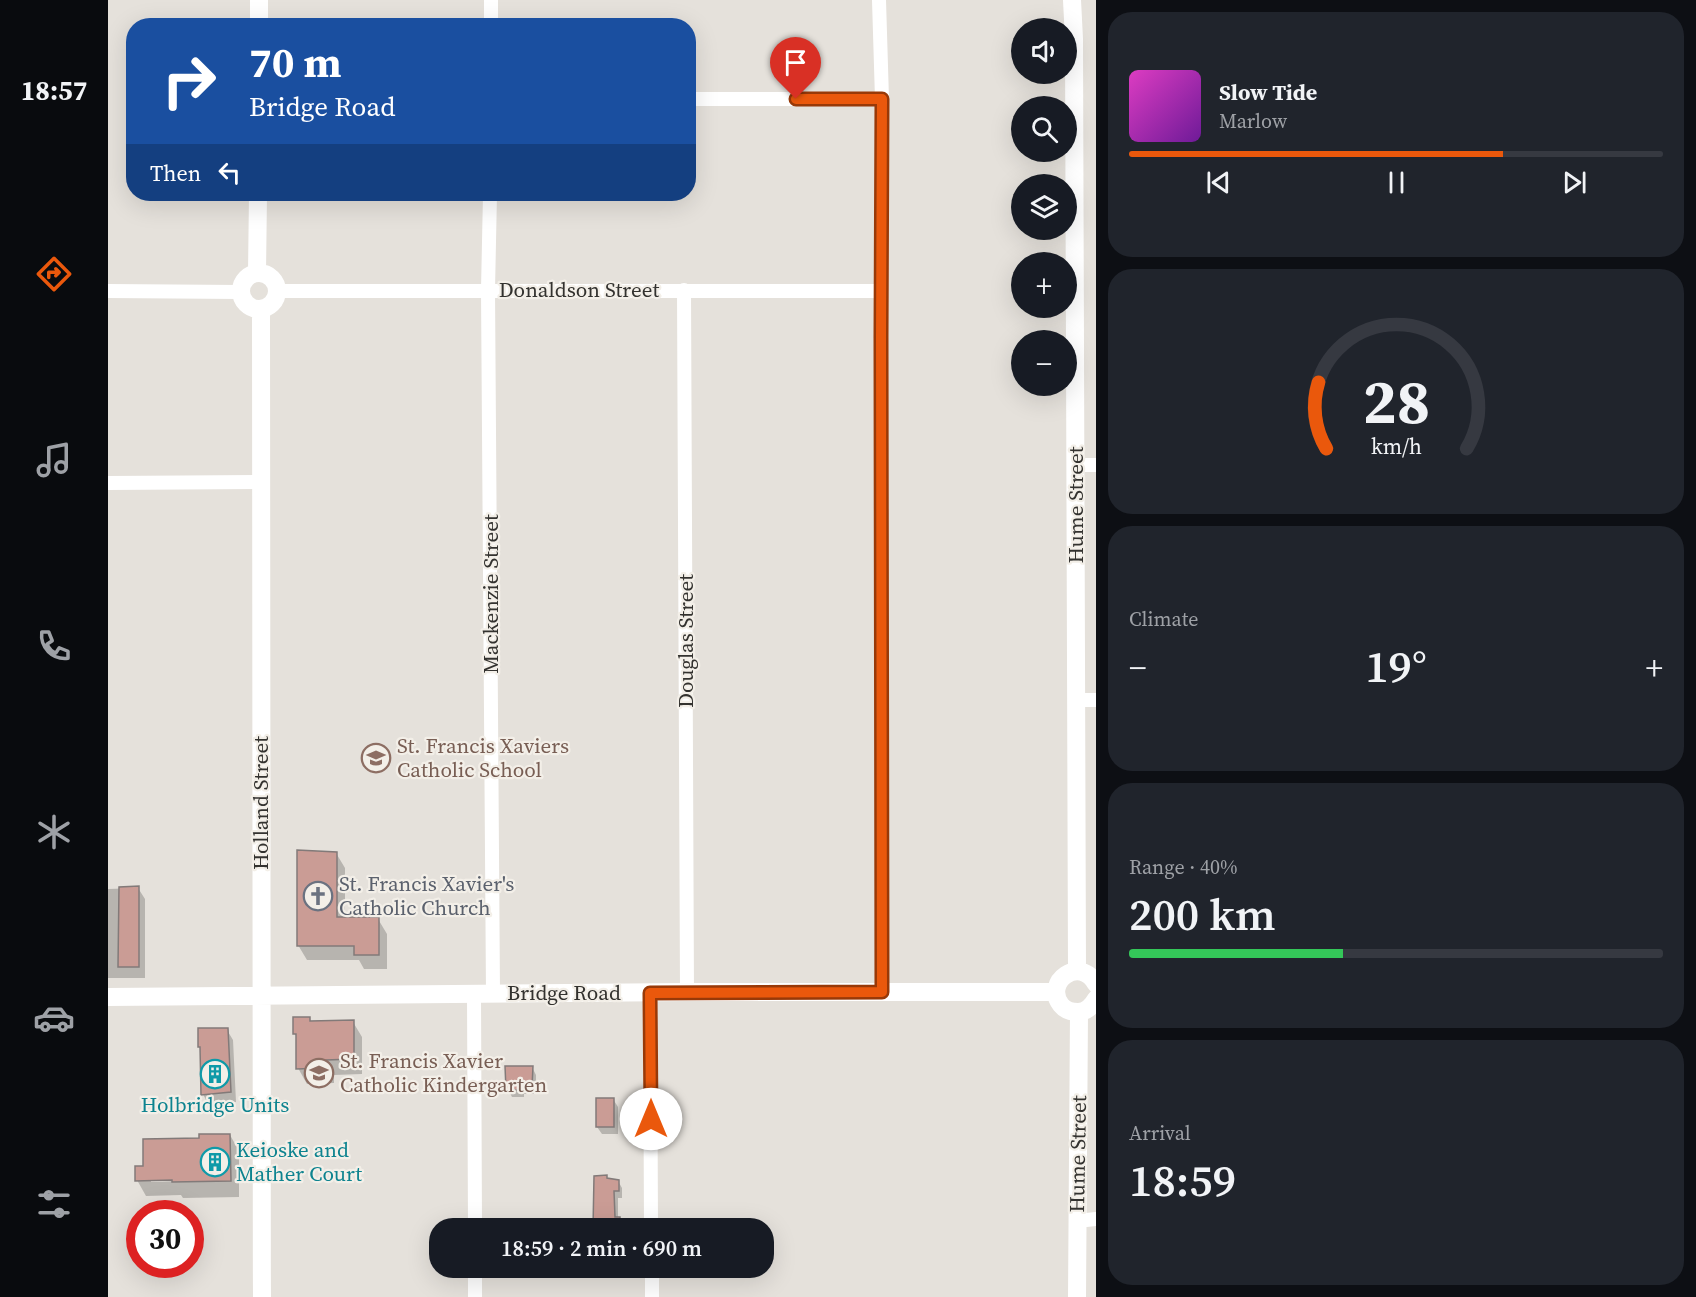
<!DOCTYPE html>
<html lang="en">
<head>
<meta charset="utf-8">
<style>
	body { margin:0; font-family:"Source Serif 4",serif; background:#20242c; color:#f1f3f6; height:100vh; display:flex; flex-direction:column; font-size:22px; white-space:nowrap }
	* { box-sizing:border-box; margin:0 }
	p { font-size:20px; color:#9ea1a6 }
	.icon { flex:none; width:33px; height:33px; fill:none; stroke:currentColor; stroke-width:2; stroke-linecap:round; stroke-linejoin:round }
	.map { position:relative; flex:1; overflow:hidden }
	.panel { display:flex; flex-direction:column; gap:12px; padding:12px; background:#0d0f14; width:600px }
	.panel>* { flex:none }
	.top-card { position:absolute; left:18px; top:18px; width:570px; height:183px; border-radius:24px; box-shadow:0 6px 24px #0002; background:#1a4fa0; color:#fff; overflow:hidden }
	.tools { position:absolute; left:903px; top:18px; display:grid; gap:12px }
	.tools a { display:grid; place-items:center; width:66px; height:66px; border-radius:50%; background:#171b24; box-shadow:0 6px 24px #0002; font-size:30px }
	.speed { position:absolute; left:18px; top:1200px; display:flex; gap:12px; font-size:30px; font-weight:700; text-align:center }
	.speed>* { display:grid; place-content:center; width:78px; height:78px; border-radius:50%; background:#171b24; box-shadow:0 6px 24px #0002; line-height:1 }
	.speed .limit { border:9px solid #d22; background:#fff; color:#111 }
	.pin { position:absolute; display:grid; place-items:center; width:51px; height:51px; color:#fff; margin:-62px -26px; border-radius:50% 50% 50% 0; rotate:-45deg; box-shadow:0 0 6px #0007 }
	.pin .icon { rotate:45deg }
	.me { position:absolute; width:66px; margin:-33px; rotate:0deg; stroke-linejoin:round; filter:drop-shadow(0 0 4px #0008) }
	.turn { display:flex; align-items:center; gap:21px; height:126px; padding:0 24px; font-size:27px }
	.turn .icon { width:78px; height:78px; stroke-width:2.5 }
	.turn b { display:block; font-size:42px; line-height:51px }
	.then { display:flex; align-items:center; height:57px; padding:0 24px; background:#0003; gap:12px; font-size:22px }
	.big { font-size:45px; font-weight:600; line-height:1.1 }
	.panel .card { flex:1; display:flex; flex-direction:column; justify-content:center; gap:9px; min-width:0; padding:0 21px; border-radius:24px; background:#20242c }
	.panel .dial { align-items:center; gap:0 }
	.dial svg { height:156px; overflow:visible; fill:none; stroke:#363941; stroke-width:7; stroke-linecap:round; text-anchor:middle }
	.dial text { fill:#f1f3f6; stroke:none }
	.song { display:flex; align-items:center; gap:18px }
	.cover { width:72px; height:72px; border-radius:9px; background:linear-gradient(135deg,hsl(310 70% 55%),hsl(280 70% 35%)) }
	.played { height:6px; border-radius:3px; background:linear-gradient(90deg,#ea580c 70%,#363941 70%) }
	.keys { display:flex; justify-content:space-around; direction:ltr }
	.heat { display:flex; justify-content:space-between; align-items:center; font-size:33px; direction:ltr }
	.charge { height:9px; border-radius:4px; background:linear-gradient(90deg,#34c759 40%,#363941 0) }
	.trip { position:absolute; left:321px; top:1218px; width:345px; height:60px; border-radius:24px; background:#171b24; box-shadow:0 6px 24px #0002; font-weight:600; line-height:60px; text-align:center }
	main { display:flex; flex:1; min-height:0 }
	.menu { display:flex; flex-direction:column; width:108px; justify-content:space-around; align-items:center; background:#090b0e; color:#9ea1a6 }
	.menu .icon { width:42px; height:42px }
	.menu .on { color:#ea580c }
	.menu b { font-size:27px; color:#f1f3f6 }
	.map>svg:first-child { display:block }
	.shadow { fill:#0003; fill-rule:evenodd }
	.building { fill:#ca9c95; stroke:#827a79; stroke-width:1.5 }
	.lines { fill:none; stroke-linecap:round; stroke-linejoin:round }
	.street { stroke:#fff; stroke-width:14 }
	.secondary { stroke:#fff; stroke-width:18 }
	.route-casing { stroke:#983908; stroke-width:15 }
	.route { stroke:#ea580c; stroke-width:10 }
	.labels { text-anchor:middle; stroke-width:4.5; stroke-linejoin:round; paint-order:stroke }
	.street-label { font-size:21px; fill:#33322f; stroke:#f3efe8 }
	.education-label { font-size:21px; fill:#785e54; stroke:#f3efe8; text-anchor:start }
	.worship-label { font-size:21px; fill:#5b616d; stroke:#f3efe8; text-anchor:start }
	.culture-label { font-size:21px; fill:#0d838f; stroke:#f3efe8 }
</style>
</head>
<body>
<main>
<nav class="menu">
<b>18:57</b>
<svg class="icon on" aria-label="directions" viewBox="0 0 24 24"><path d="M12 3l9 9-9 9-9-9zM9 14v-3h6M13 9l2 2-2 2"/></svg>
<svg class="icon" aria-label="music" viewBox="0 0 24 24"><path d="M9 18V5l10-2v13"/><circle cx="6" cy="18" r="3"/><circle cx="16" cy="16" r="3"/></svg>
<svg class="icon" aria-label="phone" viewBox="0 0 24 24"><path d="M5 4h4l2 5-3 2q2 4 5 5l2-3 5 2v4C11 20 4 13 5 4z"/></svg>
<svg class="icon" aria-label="climate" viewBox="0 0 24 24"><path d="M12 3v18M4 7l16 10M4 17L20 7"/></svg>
<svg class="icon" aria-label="car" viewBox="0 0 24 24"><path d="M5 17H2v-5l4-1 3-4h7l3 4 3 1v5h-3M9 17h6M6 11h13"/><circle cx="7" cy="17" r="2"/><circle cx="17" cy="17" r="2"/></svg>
<svg class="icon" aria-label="filters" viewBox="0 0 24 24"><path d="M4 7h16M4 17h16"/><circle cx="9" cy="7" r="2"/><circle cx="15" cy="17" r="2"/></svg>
</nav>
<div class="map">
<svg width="988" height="1297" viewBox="0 0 988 1297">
	<rect width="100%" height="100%" fill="#e5e1db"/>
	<path class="shadow" d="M228,853L237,868V919H270L279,934V969H256L251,960H199L190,945Z
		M30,888L37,899V978H0V889Z
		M201,1018L203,1023L245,1022L254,1037V1074L226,1075V1083L199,1084L190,1068V1038L187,1034Z
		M119,1030L125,1040L128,1102L100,1104L95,1094L94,1050L91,1046Z
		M424,1067L428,1075V1094H416V1097H404L400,1089Z
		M505,1099L510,1107V1134H494L489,1127Z
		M122,1135L131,1151V1197L75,1198L73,1195L38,1196L29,1180L36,1167L92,1140ZM72,1178V1181L43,1182V1179Z
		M487,1177L510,1181L514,1188V1198H510V1218L515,1226V1228H487Z"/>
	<path class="building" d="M189,850L229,852V917H271V955H246V946H189Z
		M31,886V967H10L11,887Z
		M185,1017H202V1021L246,1020V1059L218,1060V1068L188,1069V1034H185Z
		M90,1028H120L123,1092L93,1095L92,1047H90Z
		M397,1066H425L424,1087H413V1090H398Z
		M488,1098H506V1127H488Z
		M91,1134H122L123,1181L64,1182V1180L27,1181V1166H35V1139L91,1138Z
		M499,1175V1178L511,1180V1191H506L507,1217H512V1228H485L486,1176Z"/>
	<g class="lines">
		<path class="street" d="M383,0V26
			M771,0L774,99L773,291L774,992
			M580,99H774
			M382,194L380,290L385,994
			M576,290L579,992
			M0,291L133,292
			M169,291H773
			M968,465H988
			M0,483L154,482
			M968,700H988
			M542,992L543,1228
			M366,995L367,1228
			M969,1221L988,1219
			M367,1268V1297
			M544,1268V1297"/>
		<path class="secondary" d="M151,0V26
			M964,0L966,39L969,971
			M133 291a18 18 0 1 1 36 0a18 18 0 1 1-36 0Z
			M149,273L150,194
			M153,309C155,639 152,968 154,1297
			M988,984C972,955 935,982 953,1005C957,1010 964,1012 970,1012C978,1012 984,1006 988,999
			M0,997L579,992H948
			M969,1297L971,1012"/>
	</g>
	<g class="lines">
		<g class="route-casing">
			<path id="route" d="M543,1119L542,993L774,992L773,338L774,99H688"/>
		</g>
		<use href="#route" class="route"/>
	</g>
	<defs>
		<g id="school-ring" transform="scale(1.5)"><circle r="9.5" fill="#f3efe8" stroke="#8d6e63" stroke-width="1.5"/><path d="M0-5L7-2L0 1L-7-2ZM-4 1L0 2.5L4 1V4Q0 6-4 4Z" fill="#8d6e63"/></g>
		<g id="church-ring" transform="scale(1.5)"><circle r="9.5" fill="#f3efe8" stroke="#6b7280" stroke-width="1.5"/><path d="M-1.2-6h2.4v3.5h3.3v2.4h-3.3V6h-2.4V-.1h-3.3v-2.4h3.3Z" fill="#6b7280"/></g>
		<g id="building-ring" transform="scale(1.5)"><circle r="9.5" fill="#f3efe8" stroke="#0f9aa8" stroke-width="1.5"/><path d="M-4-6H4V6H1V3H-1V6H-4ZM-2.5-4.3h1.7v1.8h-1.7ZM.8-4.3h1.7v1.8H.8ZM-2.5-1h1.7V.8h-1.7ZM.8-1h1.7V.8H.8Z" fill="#0f9aa8"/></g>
	</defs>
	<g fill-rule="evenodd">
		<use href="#school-ring" x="268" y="758"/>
		<use href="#church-ring" x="210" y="896"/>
		<use href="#school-ring" x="211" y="1073"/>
		<use href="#building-ring" x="107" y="1074"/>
		<use href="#building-ring" x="107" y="1162"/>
	</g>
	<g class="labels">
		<g class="street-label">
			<text x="471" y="297">Donaldson Street</text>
			<text transform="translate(968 505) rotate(-90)" y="7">Hume Street</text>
			<text transform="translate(383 594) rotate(-90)" y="7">Mackenzie Street</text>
			<text transform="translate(578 641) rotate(-90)" y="7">Douglas Street</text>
			<text transform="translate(153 803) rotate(-90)" y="7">Holland Street</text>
			<text x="456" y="1000">Bridge Road</text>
			<text transform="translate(970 1154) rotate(-89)" y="7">Hume Street</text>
		</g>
		<g class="education-label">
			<text x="289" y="753">St. Francis Xaviers<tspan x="289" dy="24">Catholic School</tspan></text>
			<text x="232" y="1068">St. Francis Xavier<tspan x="232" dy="24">Catholic Kindergarten</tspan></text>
		</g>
		<g class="worship-label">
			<text x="231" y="891">St. Francis Xavier's<tspan x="231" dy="24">Catholic Church</tspan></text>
		</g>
		<g class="culture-label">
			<text x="107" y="1112">Holbridge Units</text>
			<text x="128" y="1157" text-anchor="start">Keioske and<tspan x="128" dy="24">Mather Court</tspan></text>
		</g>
	</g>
</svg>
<div class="tools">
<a><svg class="icon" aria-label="sound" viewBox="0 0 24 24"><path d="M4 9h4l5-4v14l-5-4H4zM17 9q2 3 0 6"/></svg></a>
<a><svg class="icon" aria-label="search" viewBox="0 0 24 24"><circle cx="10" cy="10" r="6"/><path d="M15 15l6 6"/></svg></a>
<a><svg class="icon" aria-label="layers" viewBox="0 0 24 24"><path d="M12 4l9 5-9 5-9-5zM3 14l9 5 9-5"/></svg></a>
<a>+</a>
<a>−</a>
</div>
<div class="speed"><div class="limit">30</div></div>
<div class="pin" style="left:688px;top:99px;background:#d93025"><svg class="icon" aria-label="arrive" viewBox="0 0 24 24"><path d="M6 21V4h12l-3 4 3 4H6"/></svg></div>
<svg class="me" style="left:543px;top:1119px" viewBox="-20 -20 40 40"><circle r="19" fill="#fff"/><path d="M0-13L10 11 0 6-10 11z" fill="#ea580c"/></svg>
<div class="trip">18:59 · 2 min · 690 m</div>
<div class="top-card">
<div class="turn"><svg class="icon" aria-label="right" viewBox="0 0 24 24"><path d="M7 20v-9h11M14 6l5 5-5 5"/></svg><div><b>70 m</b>Bridge Road</div></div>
<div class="then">Then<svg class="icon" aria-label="left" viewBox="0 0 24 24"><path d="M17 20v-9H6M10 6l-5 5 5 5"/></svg></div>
</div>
</div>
<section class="panel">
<div class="card">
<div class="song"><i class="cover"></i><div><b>Slow Tide</b><p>Marlow</p></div></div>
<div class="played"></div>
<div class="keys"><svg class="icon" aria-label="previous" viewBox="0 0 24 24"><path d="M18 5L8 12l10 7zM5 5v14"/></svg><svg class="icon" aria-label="pause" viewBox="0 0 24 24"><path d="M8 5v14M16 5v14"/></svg><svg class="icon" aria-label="next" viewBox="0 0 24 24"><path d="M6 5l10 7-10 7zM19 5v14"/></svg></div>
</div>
<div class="card dial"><svg viewBox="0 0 100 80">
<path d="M14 69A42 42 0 1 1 86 69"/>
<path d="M14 69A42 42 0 0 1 10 35" stroke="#ea580c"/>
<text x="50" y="56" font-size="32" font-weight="700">28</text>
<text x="50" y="72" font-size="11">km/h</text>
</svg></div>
<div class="card"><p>Climate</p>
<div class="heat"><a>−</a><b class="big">19°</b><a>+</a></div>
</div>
<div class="card"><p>Range · 40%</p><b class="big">200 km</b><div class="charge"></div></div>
<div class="card"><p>Arrival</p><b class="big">18:59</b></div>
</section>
</main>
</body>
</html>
